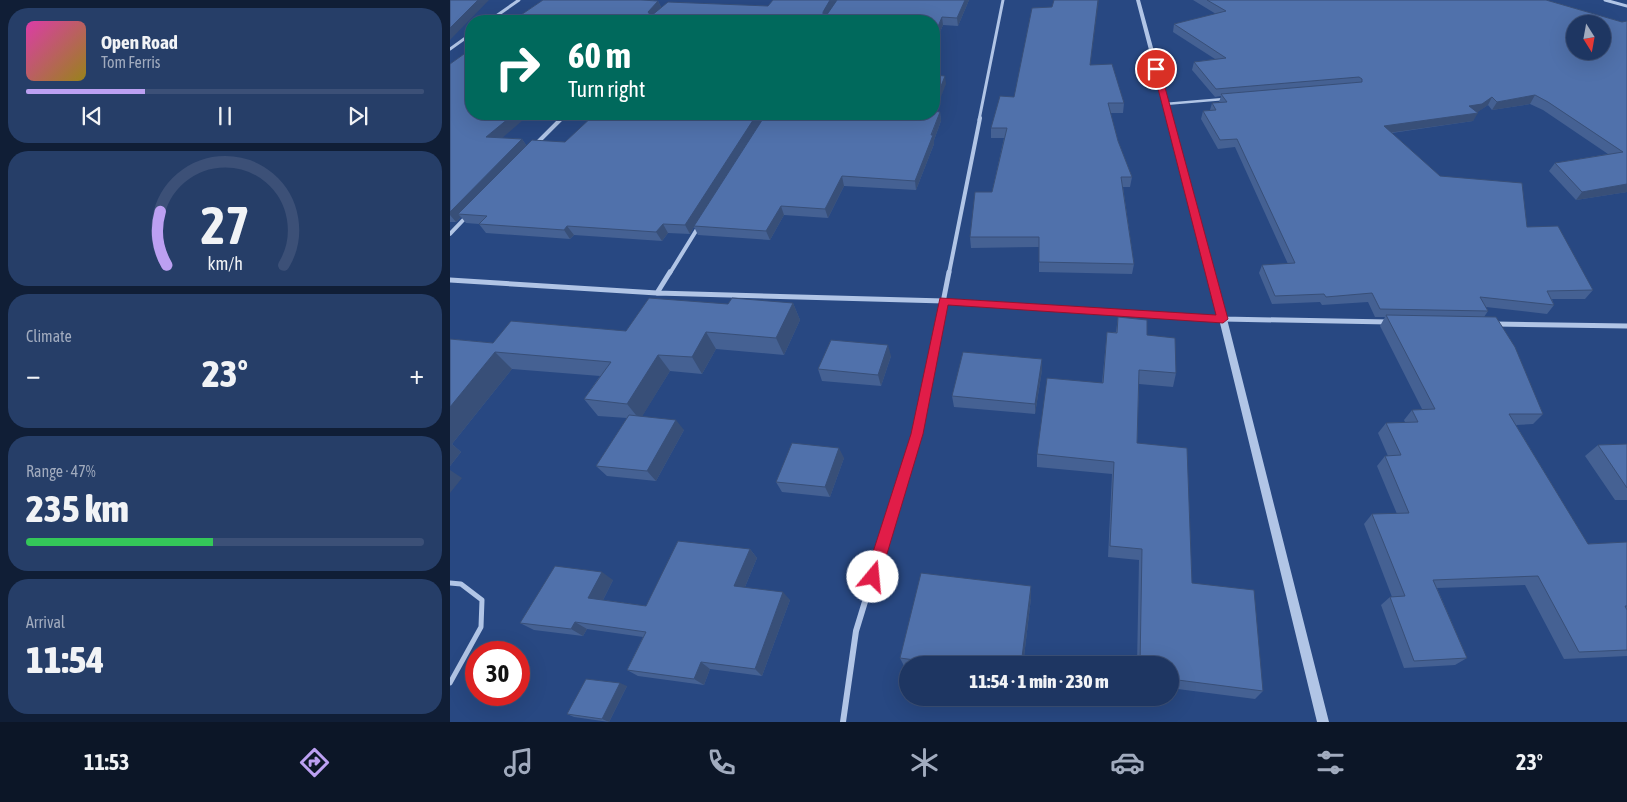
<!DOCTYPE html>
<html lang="en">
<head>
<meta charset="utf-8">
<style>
	body { margin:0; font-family:"Asap Condensed",sans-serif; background:#263e68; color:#f1f3f6; height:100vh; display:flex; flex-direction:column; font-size:19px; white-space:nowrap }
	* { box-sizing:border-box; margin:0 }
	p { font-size:16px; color:#a1abbe }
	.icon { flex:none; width:28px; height:28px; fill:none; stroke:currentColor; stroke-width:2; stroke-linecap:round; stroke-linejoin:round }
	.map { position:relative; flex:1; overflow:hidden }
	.sheet { display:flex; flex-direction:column; gap:8px; padding:8px; background:#101e36; width:450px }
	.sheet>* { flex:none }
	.banner { position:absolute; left:15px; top:15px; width:475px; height:105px; border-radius:20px; box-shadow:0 5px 20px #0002,0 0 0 1px #3c5077; background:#00695c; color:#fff; overflow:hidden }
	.needle { width:32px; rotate:169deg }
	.fabs { position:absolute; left:1116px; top:15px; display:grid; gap:10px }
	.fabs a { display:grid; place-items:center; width:45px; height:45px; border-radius:50%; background:#1e3662; box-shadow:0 5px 20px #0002,0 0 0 1px #3c5077; font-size:25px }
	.speed { position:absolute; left:15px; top:641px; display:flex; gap:10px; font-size:25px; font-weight:700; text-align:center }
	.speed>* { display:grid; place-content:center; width:65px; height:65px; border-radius:50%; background:#1e3662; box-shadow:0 5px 20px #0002,0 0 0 1px #3c5077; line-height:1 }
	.speed .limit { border:8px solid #d22; background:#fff; color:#111 }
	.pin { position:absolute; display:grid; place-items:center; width:42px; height:42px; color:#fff; margin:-21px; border:2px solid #fff; border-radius:50%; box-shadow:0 1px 5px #0007 }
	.me { position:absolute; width:55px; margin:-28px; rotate:17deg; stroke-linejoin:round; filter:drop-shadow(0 0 4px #0008) }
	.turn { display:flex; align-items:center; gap:18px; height:105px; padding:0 20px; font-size:22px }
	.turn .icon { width:65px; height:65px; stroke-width:2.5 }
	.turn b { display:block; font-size:35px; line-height:42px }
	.big { font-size:38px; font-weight:800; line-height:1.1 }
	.sheet .tile { flex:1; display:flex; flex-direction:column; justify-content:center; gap:8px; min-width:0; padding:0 18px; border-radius:20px; background:#263e68 }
	.sheet .dial { align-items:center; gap:0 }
	.dial svg { height:130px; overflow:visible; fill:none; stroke:#3c5077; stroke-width:7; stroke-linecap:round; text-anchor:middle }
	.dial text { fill:#f1f3f6; stroke:none }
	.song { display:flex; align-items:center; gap:15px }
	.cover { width:60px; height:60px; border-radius:8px; background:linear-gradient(135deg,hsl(320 70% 55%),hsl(50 70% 35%)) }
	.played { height:5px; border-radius:2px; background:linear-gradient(90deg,#bca0f2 30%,#3c5077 30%) }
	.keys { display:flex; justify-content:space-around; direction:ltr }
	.heat { display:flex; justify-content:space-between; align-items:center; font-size:28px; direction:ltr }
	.charge { height:8px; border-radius:4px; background:linear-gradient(90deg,#34c759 47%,#3c5077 0) }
	.trip { position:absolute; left:449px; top:656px; width:280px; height:50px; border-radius:25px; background:#1e3662; box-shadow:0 5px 20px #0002,0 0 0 1px #3c5077; font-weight:800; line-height:50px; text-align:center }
	.dock { display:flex; height:80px; justify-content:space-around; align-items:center; background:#0c1627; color:#a1abbe }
	.dock .icon { width:35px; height:35px }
	.dock .current { color:#bca0f2 }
	.dock b { font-size:22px; color:#f1f3f6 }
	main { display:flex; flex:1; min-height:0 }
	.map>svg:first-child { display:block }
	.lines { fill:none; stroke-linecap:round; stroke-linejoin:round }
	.service-far1 { stroke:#b1c5e6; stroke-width:2.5 }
	.service { stroke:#b1c5e6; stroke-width:5 }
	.minor-far3 { stroke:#b1c5e6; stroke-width:3 }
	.minor-far2 { stroke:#b1c5e6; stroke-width:4 }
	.minor-far1 { stroke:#b1c5e6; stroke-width:5 }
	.minor { stroke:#b1c5e6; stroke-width:6 }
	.tertiary { fill:#b1c5e6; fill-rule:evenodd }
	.wall { fill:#456193 }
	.shaded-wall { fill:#384f78 }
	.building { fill:#5071ab; stroke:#384f78; fill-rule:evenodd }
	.route { fill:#e11d48; stroke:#92132f }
</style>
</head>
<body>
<main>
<section class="sheet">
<div class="tile">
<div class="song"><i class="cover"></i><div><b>Open Road</b><p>Tom Ferris</p></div></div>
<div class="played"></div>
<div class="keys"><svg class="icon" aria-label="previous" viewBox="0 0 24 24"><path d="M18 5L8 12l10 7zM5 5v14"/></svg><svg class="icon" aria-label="pause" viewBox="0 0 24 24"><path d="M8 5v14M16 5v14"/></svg><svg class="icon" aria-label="next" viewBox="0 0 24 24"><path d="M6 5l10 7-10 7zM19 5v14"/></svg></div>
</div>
<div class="tile dial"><svg viewBox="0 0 100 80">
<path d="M14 69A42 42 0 1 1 86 69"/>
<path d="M14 69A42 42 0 0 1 10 36" stroke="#bca0f2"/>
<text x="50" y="56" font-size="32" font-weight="700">27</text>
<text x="50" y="72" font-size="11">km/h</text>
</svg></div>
<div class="tile"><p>Climate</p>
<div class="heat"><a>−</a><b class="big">23°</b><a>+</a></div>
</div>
<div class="tile"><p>Range · 47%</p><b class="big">235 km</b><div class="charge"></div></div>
<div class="tile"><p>Arrival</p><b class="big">11:54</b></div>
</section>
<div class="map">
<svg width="1177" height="722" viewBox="0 0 1177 722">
	<rect width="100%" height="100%" fill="#284882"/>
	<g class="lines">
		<path class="service-far1" d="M715,104L774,99"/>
		<path class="service" d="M0,583L11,584L32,600L31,627L0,683"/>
		<path class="minor-far3" d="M1155,0L1177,6
			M39,21L69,0
			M0,49L21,34
			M110,120L116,114
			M529,120L553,0"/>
		<path class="minor-far2" d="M87,143L112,118
			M0,234L17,216
			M220,273L249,226
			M499,273L530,118"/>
		<path class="minor-far1" d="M0,280L207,293L494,301L773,319L939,322
			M207,293L220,272
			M1045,324L1177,326
			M456,470L467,434L499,272"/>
		<path class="minor" d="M393,722L406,631L456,468"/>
		<path class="tertiary" d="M686,0H690L777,319L879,722H867L769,319Z"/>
	</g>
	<path class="wall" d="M93,0H204L203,1H208L211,7L318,6L382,9L519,0L508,26L493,25L484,46V21H62Z
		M743,0H1096L1172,22L1177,192L1126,200L1099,171L1105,163L1158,154L1093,110L1080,104L1042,110L1038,105L1027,112L1023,121L942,133L990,176L1077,227L1143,290L1135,299H1102L1104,305L1097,314L1036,307L1038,311L1034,317L1093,414L1083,424L1066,425L1138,544L1177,542V656L1114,659L1075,585L987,588L1017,658L1005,665L954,668L931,605L940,597H942L914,524L922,514H947L927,466L935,456H938L928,433L936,423L955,422L954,420L962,410L972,409L930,326L935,317H925L918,302L872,305L870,302L822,304L809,273L812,265L838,264L785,147L768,149L751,119L753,111L760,110L762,103L769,102L771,96L765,97L742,70L744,62L765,59L723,32L724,24L766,14Z
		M0,64L52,138L72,139L76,145L115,142L484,114L496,84L485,112H490L491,121L484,140V144L466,190L394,186L378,218L334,215L320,240L248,235L244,227L240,234L218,233L212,241L124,235L120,239L36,233L29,224L16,223L11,217L6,222H0Z
		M640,65L674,103L673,113H660L668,141L682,177L680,187H673L684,264L682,274L589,272V247L521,248L520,237L542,192L554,138H541V128L564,97Z
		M343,303L350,320L334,355L266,349L252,374L220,371L192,416L234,430L206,481L157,476L146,466L177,418L148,416L134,399L150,376L62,369L2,444L11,452L0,466V339L43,343L176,331L278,304Z
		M668,317L697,335L726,373L723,387L689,384L687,443L742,583L813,691L805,699L720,688V665H687L689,560L658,557L662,474L587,467V454L652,383L657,332H666Z
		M441,356L431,386L372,381L368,369Z
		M592,370L585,414L504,407L502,396Z
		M1177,444V500H1165L1135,456L1148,445Z
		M394,458L380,497L332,492L326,482Z
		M300,549L307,558L295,587L340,600L312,676L260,669L254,685L188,676L177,670L193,637L137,629L133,636L84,630L70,623L163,580L153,600L196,606Z
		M581,598L573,665H458V669L455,668L450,658Z
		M177,686L159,722L124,717L117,714Z"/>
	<path class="shaded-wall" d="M28,0H39L0,40V28Z
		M380,0H387L375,20V21L373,12Z
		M515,0H519L508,26L507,18Z
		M648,0H649L639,74L640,65Z
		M208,1L212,9L202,20L198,12Z
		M492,17L493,25L484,46V36Z
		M495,76L496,84L482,120L484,114V104Z
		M1085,95L1080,104L1042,110L1047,102Z
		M1042,97L1038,105L1028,112L1015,114L1019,106Z
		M490,112L491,121L484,140V144L466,190L465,181Z
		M1028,113L1023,121L931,134L934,126Z
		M64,114H80L43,146L36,137Z
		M307,114H316L244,226V227L240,234L235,225Z
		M72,139L78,148L8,214L11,217L6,222L0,215V212Z
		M392,176L394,186L378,218L375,209Z
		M1177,184V192L1126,200L1132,192Z
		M331,206L334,215L320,240L316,231Z
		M213,224L218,233L212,241L206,232Z
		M117,226L124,235L120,239L114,230Z
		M343,303L350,320L334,355L326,338Z
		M256,332L266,349L252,374L242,357Z
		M438,345L441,356L431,386L428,375Z
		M45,352L62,369L2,444L11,452L0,466V407Z
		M208,355L220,371L190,420L177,404Z
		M592,359V370L585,414V404Z
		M226,420L234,430L206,481L197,471Z
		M389,448L394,458L380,497L375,487Z
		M0,470L12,478L0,493Z
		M300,549L307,558L292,594L284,586Z
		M152,572L163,580L150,606L138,598Z
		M581,586V598L573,665H571Z
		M333,592L340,600L312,676L305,669Z
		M125,622L137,629L133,636L121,629Z
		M251,662L260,669L254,685L244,679Z
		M170,683L177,686L159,722L152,719Z"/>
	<path class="building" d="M0,0H28L0,28Z
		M93,0H191L208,1L198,12L201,16L218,2L318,6L323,0H380L373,12V15L376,16L387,0H515L507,18L492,17L484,36V21H62Z
		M604,0H648L640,65L662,64L674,103H658L668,141L682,177H671L684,264L589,262V237H520L525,192H542L557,128H541L550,96L564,97L582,8L602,7Z
		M757,0H1096L1172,22L1177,21V184L1132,192L1105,163L1173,152L1098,102L1085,95L1047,102L1042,97L1032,104L1019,106L1028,113L934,126L990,176L1072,183L1077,227L1108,226L1143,290L1097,291L1104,305L1030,297L1038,311L930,309L922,293L876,297L874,294L825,296L812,265L845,263L787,139L770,140L753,111L766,110L762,103L777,102L771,94L912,82V79L909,77L766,89L744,62L776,58L724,24L776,11ZM1125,24H1152V51H1125Z
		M21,49V114H64L36,137L72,139L0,212V64Z
		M484,75L495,76L484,104Z
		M484,111L490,112L481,135H483L465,181L392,176L375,209L331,206L316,231L244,226L316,114H484Z
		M145,114H307L235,225L213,224L206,232L117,226L114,230L29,224L37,216L8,214L82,140L115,142Z
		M199,298L278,304L282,298L343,303L326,338L256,332L242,357L208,355L177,404L134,399L161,362L45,352L0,407V339L43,343L61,321L176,331Z
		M936,315L1046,317L1065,347L1093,414H1059L1138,544L1177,542V606H1175L1177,610V650L1129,652L1088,576L983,580L1017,658L964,661L940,597L955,596L922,514L959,513L935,456L951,455L936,423L968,422L962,410L985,409Z
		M668,317L697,320V335L725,338L726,373L689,370L687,443L737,448L742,583L804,590L813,691L720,679V665H690L692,549L660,546L664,462L587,454L597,378L653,383L657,332L667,333Z
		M381,340L438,345L428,375L368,369Z
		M513,352L592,359L585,404L502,396Z
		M179,415L226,420L197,471L146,466Z
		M342,443L389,448L375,487L326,482Z
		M1177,444V488L1148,445Z
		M228,541L300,549L284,586L333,592L305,669L251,662L244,679L177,670L196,632L125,622L121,629L70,623L105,566L152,572L138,598L196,606Z
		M471,573L581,586L571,665H502L450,658Z
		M136,679L170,683L152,719L117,714Z"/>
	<path class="route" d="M706,67L710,69L778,319L773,323L498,305L473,434L430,577L428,582L423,584L417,582L415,577L461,434L490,298L766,315L703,69Z"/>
</svg>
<div class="fabs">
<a><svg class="needle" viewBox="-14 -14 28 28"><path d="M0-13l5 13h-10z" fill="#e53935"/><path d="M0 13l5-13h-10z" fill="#a1abbe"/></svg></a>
</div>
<div class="speed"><div class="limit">30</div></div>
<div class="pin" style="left:706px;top:69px;background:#d93025"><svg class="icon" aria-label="arrive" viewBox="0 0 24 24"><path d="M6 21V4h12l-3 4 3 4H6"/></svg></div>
<svg class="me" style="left:423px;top:577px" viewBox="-20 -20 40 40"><circle r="19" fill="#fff"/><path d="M0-13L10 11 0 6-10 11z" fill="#e11d48"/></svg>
<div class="trip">11:54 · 1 min · 230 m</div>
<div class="banner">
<div class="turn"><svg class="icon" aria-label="right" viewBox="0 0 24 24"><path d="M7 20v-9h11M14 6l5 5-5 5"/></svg><div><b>60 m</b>Turn right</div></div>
</div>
</div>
</main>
<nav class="dock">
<b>11:53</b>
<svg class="icon current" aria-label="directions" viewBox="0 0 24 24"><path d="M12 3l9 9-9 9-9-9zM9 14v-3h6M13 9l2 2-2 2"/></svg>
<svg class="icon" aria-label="music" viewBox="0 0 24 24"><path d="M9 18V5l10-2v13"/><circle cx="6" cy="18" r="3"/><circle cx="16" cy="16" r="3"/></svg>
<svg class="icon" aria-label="phone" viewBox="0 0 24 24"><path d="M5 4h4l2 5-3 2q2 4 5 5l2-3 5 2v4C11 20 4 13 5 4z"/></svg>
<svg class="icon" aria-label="climate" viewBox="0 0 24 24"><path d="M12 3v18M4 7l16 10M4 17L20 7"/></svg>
<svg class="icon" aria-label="car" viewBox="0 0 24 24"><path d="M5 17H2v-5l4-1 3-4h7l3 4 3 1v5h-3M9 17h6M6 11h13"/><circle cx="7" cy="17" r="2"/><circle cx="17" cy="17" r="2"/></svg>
<svg class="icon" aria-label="filters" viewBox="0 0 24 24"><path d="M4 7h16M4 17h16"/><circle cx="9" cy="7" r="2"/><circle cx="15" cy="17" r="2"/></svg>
<b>23°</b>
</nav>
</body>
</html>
